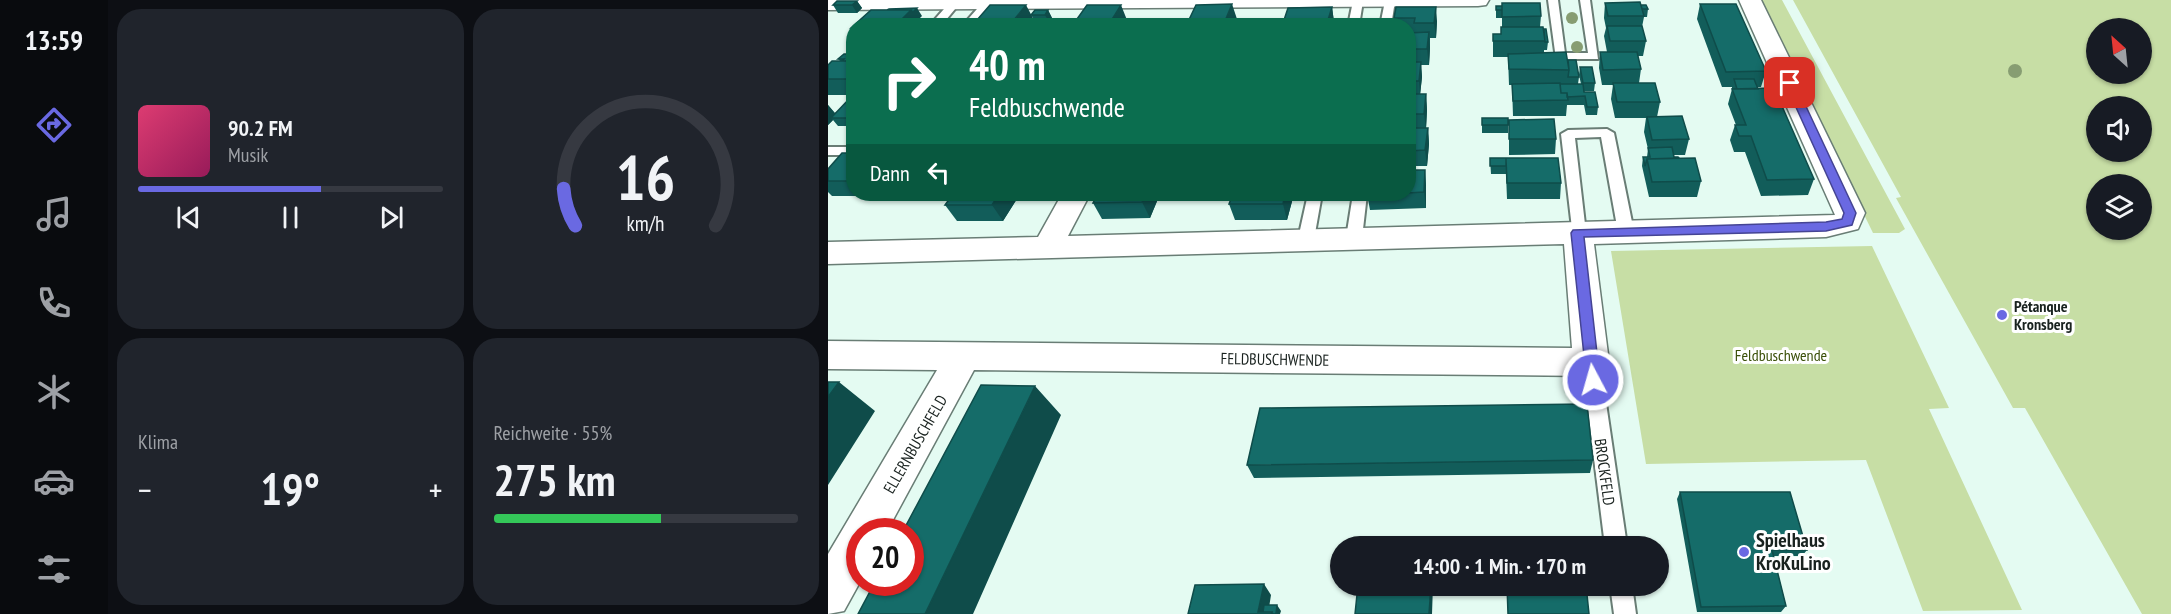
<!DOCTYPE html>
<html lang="de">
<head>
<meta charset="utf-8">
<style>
	body { margin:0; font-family:"PT Sans Narrow",sans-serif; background:#20242c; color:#f1f3f6; height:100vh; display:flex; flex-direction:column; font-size:22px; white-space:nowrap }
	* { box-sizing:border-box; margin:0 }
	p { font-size:20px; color:#9ea1a6 }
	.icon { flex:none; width:33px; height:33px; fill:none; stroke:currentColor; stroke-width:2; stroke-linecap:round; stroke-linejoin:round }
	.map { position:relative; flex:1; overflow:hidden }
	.drawer { display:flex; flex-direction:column; gap:9px; padding:9px; background:#0d0f14; width:720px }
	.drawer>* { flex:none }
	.top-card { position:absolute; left:18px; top:18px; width:570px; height:183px; border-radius:24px; box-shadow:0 2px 4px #0004; background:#0b6e4f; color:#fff; overflow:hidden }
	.needle { width:39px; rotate:333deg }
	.controls { position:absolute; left:1258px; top:18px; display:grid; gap:12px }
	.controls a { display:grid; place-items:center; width:66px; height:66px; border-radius:50%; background:#171b24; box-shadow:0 2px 4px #0004; font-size:30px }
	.speed { position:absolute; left:18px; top:518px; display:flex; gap:12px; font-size:30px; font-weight:700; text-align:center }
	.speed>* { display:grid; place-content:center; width:78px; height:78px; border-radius:50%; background:#171b24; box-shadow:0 2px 4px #0004; line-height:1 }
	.speed .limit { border:9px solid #d22; background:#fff; color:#111 }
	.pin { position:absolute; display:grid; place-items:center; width:51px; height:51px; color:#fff; margin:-26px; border-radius:12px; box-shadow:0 3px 9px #0006 }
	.me { position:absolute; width:66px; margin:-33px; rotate:354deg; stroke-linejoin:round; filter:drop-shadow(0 0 4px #0008) }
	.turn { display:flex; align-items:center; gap:21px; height:126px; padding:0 24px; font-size:27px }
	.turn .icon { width:78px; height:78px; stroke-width:2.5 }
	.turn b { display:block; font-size:42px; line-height:51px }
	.then { display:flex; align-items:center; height:57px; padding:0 24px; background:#0003; gap:12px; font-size:22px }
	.big { font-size:45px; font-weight:700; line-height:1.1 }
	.drawer .card { flex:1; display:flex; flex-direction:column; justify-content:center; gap:9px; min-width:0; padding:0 21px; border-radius:24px; background:#20242c }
	.drawer .dial { align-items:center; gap:0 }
	.dial svg { height:156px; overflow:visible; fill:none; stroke:#363941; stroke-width:7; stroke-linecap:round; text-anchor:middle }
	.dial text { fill:#f1f3f6; stroke:none }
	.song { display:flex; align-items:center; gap:18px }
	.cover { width:72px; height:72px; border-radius:9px; background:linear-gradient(135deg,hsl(340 70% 55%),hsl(330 70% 35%)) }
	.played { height:6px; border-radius:3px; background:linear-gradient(90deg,#6a69e2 60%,#363941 60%) }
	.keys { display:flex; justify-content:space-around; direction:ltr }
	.heat { display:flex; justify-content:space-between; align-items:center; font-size:33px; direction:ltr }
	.charge { height:9px; border-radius:4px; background:linear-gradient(90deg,#34c759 55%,#363941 0) }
	.drawer .tiles { flex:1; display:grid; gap:9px; grid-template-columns:repeat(2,1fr) }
	.trip { position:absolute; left:502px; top:536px; width:339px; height:60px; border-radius:30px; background:#171b24; box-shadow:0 2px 4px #0004; font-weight:700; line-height:60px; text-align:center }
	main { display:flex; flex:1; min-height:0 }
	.dock { display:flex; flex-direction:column; width:108px; justify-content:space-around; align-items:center; background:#090b0e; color:#9ea1a6 }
	.dock .icon { width:42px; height:42px }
	.dock .active { color:#6a69e2 }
	.dock b { font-size:27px; color:#f1f3f6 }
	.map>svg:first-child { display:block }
	.green { fill:#c7dea5; fill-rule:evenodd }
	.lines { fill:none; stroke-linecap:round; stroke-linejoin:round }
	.service-casing { stroke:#697d75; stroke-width:4 }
	.minor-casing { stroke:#697d75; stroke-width:3 }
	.service { fill:#fff; fill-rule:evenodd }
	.minor { fill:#fff; fill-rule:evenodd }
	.tree { fill:#879d72 }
	.wall { fill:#125d5a }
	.shaded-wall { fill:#0f4c4a }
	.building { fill:#156c69; stroke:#0f4c4a; stroke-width:1.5 }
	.route { fill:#6a69e2; stroke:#454493; stroke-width:1.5 }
	.poi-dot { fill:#6a69e2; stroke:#fff; stroke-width:2 }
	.labels { text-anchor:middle; stroke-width:6; stroke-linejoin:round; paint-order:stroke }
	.poi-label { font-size:16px; font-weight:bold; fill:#19221f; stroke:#fff; text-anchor:start }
	.park-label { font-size:16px; fill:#3b5009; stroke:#fff }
	.street-label { font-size:16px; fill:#19221f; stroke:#fff }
	.near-poi-label { font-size:20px; font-weight:bold; fill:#19221f; stroke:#fff; text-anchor:start }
</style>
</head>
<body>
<main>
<nav class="dock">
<b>13:59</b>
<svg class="icon active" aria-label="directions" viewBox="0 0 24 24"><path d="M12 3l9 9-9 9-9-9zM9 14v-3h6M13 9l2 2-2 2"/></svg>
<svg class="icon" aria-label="music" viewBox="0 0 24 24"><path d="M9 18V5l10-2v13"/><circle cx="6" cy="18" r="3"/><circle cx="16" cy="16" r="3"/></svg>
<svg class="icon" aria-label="phone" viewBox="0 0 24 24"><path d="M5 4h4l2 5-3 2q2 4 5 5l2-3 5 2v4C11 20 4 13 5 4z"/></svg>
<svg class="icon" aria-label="climate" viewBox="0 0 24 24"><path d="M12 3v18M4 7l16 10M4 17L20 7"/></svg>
<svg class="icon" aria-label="car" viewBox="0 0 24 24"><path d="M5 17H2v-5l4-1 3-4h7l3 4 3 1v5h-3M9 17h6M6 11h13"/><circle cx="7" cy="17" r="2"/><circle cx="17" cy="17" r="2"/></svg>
<svg class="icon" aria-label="filters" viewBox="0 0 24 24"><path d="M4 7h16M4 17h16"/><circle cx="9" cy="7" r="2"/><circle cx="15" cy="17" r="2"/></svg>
</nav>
<section class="drawer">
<div class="tiles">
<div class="card">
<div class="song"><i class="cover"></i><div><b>90.2 FM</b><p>Musik</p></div></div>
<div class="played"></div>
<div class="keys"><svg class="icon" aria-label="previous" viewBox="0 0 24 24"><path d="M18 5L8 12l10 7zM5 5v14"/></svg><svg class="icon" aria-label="pause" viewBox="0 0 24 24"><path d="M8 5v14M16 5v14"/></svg><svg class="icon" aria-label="next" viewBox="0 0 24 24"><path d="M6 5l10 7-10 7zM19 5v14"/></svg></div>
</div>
<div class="card dial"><svg viewBox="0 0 100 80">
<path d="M14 69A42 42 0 1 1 86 69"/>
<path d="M14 69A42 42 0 0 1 8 50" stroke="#6a69e2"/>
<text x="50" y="56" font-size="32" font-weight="700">16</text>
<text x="50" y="72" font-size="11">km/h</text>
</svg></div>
<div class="card"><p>Klima</p>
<div class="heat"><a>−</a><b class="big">19°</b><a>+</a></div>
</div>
<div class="card"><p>Reichweite · 55%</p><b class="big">275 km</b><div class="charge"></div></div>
</div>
</section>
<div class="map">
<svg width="1343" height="614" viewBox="0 0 1343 614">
	<rect width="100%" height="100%" fill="#e4fbf2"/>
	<path class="green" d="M931,0H954L1077,229L1071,233H1045Z
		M965,0H1343V614H1314L1197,408H1185L1068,198L1073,197ZM1269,28H1314V74H1269ZM1269,106H1314V152H1269ZM1314,184V230H1269V184Z
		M1044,246L1121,408L1101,409L1194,610L1095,611L1038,460L818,464L783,251Z"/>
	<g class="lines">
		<g class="service-casing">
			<path id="service" d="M720,0H730L737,53H760L752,0H762L770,59H728Z
				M123,1L132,3L113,26H101Z
				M156,1L165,3L146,26H134Z
				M525,1H535L531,26H520Z
				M557,1H567L563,26H552Z
				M779,129L786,133L806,232L798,237L790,232L773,137L747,138L758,233L750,238L745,237L733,134L740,130Z
				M0,147H26V155H0Z
				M480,194H494L486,239L478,244L470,239Z
				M525,194H539L534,238L526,243L518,238Z
				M763,355L769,357L772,362L799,546H777L754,362L757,357Z
				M782,585H804L808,614H786Z"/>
		</g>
		<g class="minor-casing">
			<path id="minor" d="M0,0H661L658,5L650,6L0,10Z
				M911,0H933L1037,213L1030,229L998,237L766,244L781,362L775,372L763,376L146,370L59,531H32V582L16,611L0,614V554L109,370L0,369V341L744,348L736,244L0,264V242L210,237L234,194H262L240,236L1007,215Z"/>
		</g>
		<use href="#service" class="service"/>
		<use href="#minor" class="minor"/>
	</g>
	<g class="tree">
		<circle cx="744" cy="18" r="6"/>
		<circle cx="749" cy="47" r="6"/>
		<circle cx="1187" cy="71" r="7"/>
	</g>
	<path class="wall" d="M29,1L34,8L29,13H10L5,5Z
		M777,3L820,9L819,17H816L814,27L818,41L815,56H810L813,69L811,83L832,102L829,117L861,139L857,155H846V157L851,158L873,181L869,197H821L814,166L815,157H819L820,149L816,132L818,118H787L783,99L785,85H774L771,68L772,52H779L776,36L778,28L776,18Z
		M872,4L938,71L933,87H929L986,179L980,195L933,196L917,152H906L902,140L907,125H908L900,104L904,89V87H894L869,19Z
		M668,6L713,16L712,27L720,42L719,50H716V53L740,60L751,77L750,84H753L751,75L752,67L767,83L766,91H756L770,107L769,115H758L756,105H739L738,116H685L684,85H681L680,57H665V34H673L674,27V18H668Z
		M504,7L506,22L505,26H458L456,20Z
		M568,7L609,21L608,38H602V48L601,65H593L594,77L592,94H598L599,110L598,128H600L601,144L599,166H580V26H567L566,18Z
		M220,10L224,18L221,22H208L203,15Z
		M26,54V95H0V65L12,61L10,59Z
		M26,98V126H10L5,120L0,125V105L7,113Z
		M654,118H680V133H654Z
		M681,120L728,139L727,154L681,155Z
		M26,153V194H62L60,196H4L0,192V169Z
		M662,158L733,183L732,199H679L678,174H663Z
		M580,170H597L598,186V208L542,210L539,194H580Z
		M125,194H192L175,221H129L117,205Z
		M270,194H332L322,218L274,219L265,203Z
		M466,194L459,220H407L401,204Z
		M765,460L762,473L426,478L419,465Z
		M852,492L979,550L974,556H945L958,606L953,612H869L849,499Z"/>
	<path class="shaded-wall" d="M29,1L34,8L29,13L24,5Z
		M404,4L409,19L406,26H395Z
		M198,5L206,20L201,26H181Z
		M293,5L299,20L296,26H280Z
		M504,7L506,22L505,26H501L500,20Z
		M608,7L609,21L608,38L606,23Z
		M89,8L94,16L90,20L93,25L92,26H67L83,10Z
		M220,10L224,18L221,22L217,15Z
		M601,32L602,48L601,65L599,49Z
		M593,62L594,77L592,96L591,81Z
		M598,94L599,110L598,129L596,114Z
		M0,105L9,116L3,118L5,120L0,125Z
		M600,128L601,144L599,166L597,150Z
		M597,170L598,186V208L596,192Z
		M171,194H192L175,221L164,205Z
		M318,194H332L322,218L314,202Z
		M457,194H466L459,220L455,204Z
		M11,382L47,411L0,485V397Z
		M207,386L233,415L145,614H97Z
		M436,584L443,595L440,614L430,612Z
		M603,585H605L604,614H601Z
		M449,605L453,611L452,614H448Z"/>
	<path class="building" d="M9,1H29L24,5H5Z
		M812,2L816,16H780L777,3Z
		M674,3H712L713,16L674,17Z
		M404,4L395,26H358L368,5Z
		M872,4H908L938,71L898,72Z
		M162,5H198L181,26H151L156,20H149Z
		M259,5H293L280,26H244Z
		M813,5H818L820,9H814Z
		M668,6H674V10H668Z
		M504,7L500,20H456L460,8Z
		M568,7H608L606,23H586L587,18H566Z
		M89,8L85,12L83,10H59L61,9Z
		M43,10H83L67,26H26V28H23Z
		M207,10H220L217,15H203Z
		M779,26H814L818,41H782Z
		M673,27H715L717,41H665V34H673Z
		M716,29H718L720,42H717Z
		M601,32L599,49H580V33Z
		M738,52L741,70L681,69L680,54Z
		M772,52H809L813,69L775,70Z
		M16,54H26V61H14L16,59H10Z
		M740,60H748L751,77H740L741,70Z
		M4,61H26V79H0V65Z
		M580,62H593L591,81H580Z
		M752,67H764L767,83H755Z
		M906,79H926L930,89H909Z
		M732,83L733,93H739L740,100L685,101L684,84Z
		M785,83H827L832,102H789Z
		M732,84H755L756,92H767L770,107H759L757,96L739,97V93H733Z
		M946,88L986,179L939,180L923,136H911L907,125H918L904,89Z
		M580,94H598L596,114H580Z
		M22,98H26L25,118H3Z
		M854,116L861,139L824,140L819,117Z
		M654,118H680V125H654Z
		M726,119L728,139H681V120Z
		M580,128H600L597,150L580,151Z
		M844,147L846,157H850L851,158L819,159L817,166L815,157H822L820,148Z
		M14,153H26V181H0V169Z
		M662,158H698H678V166H662Z
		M678,158H730L733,183H679Z
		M867,158L873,181L824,182L819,159Z
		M580,170H597L596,192L580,193Z
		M125,194H171L164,205H117Z
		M270,194H318L314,202L265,203Z
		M405,194H457L455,204H401Z
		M0,382H11L0,397Z
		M153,385L207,386L97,614H30L47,582H82V531H75Z
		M759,404L765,460L419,465L432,408Z
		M852,492H962L979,550H944L958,606L873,607Z
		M436,584L430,612H444L443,614H360L367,585Z
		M530,585H603L601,614H527Z
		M679,585H758L761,614H680Z
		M436,605H449L448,614H445L444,612H435Z"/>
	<path class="route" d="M962,80L967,83L1028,213L1024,225L998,231L756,237L772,380L765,386L759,384L743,233L745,230L998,222L1014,219L1016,213L957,83Z"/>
	<g class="poi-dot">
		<circle cx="1174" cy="315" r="6"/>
		<circle cx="916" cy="552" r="6"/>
	</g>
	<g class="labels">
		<g class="poi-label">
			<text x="1186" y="312">Pétanque<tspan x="1186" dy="18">Kronsberg</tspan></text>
		</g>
		<g class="park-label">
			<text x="953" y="361">Feldbuschwende</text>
		</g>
		<g class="street-label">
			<text transform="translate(447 359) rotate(1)" y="6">FELDBUSCHWENDE</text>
			<text transform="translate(87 444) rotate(-60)" y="6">ELLERNBUSCHFELD</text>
			<text transform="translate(777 472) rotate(82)" y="6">BROCKFELD</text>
		</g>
		<g class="near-poi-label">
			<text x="928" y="547">Spielhaus<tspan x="928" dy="23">KroKuLino</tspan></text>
		</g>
	</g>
</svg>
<div class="controls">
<a><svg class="needle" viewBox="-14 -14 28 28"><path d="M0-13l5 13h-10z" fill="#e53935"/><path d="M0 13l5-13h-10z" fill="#9ea1a6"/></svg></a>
<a><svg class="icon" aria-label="sound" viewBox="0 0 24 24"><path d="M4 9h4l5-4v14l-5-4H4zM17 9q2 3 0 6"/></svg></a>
<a><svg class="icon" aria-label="layers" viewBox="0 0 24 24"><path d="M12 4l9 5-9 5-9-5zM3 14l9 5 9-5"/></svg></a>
</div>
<div class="speed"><div class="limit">20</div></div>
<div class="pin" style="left:962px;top:83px;background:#d93025"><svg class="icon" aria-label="arrive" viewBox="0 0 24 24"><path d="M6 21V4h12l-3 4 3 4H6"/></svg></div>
<svg class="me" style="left:765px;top:380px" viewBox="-20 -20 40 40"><circle r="17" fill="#6a69e2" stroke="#fff" stroke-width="3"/><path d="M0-11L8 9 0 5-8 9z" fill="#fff"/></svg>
<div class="trip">14:00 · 1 Min. · 170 m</div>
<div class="top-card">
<div class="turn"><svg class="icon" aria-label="right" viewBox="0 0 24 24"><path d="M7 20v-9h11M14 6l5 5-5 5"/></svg><div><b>40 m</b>Feldbuschwende</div></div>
<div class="then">Dann<svg class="icon" aria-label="left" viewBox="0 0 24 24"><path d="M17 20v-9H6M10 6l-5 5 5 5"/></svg></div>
</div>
</div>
</main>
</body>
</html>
